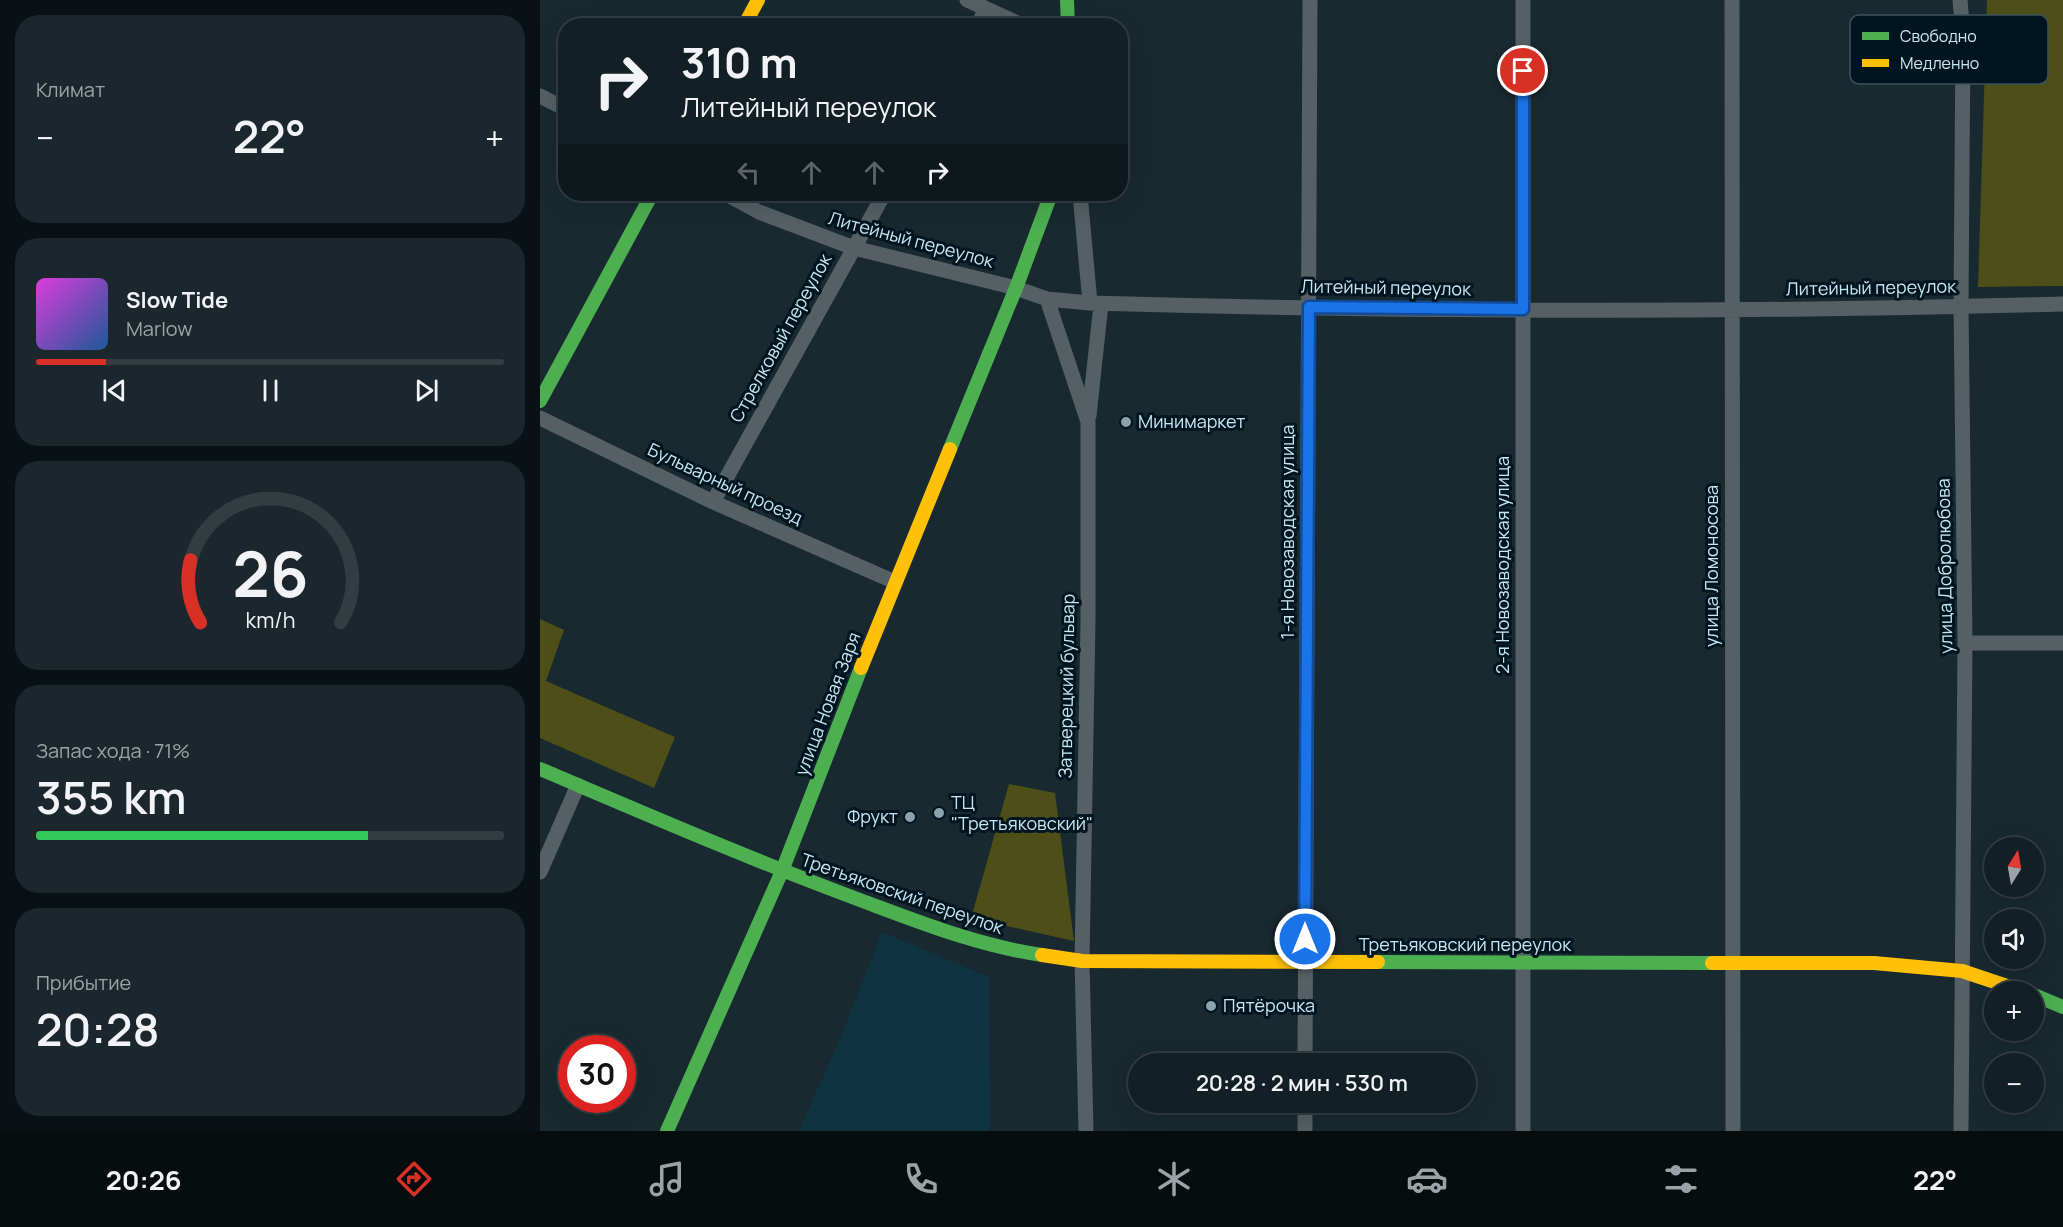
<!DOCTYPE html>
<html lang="ru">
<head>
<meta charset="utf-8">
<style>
	body { margin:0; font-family:Manrope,sans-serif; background:#1b272c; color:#f1f3f6; height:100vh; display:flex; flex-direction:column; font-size:22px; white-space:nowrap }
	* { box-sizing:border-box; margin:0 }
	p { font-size:20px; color:#9ca2a6 }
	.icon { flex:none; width:33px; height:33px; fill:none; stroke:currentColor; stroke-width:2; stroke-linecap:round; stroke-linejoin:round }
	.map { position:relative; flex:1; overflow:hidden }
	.sheet { display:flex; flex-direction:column; gap:15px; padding:15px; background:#0a1114; width:540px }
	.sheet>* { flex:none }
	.top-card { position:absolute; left:18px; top:18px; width:570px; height:183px; border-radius:24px; box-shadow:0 6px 24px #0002,0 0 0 2px #313d41; background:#121f24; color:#f1f3f6; overflow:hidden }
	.needle { width:39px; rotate:11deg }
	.tools { position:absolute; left:1444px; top:837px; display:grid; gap:12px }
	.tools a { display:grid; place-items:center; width:60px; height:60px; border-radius:50%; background:#121f24; box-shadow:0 6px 24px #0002,0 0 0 2px #313d41; font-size:30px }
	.speed { position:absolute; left:18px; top:1035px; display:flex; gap:12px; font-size:30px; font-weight:700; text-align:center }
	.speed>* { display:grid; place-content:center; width:78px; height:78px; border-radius:50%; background:#121f24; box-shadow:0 6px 24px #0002,0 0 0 2px #313d41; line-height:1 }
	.speed .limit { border:9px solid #d22; background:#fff; color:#111 }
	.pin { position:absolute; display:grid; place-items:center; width:51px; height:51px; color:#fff; margin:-26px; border:3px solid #fff; border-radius:50%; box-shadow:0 2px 6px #0007 }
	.me { position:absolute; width:66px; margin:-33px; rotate:0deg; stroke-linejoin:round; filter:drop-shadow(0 0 4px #0008) }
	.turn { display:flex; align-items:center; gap:21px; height:126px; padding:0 24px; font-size:27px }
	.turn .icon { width:78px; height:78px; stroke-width:2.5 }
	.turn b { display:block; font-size:42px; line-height:51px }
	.lanes { display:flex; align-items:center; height:57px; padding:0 24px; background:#0003; justify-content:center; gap:30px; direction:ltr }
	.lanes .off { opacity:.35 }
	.big { font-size:45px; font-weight:600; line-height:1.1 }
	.sheet .tile { flex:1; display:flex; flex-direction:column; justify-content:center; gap:9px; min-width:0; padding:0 21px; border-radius:24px; background:#1b272c }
	.sheet .dial { align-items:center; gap:0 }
	.dial svg { height:156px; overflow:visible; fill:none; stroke:#313d41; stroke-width:7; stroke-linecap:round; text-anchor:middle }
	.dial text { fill:#f1f3f6; stroke:none }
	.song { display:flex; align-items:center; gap:18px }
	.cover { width:72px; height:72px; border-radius:9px; background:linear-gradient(135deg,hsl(300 70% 55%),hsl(210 70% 35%)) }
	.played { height:6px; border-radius:3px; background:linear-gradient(90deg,#d93025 15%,#313d41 15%) }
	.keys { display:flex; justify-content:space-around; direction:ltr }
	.heat { display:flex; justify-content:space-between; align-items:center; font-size:33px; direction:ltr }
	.charge { height:9px; border-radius:4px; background:linear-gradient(90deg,#34c759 71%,#313d41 0) }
	.trip { position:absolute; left:588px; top:1053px; width:348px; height:60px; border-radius:30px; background:#121f24; box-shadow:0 6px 24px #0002,0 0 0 2px #313d41; font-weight:600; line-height:60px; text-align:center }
	.menu { display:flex; height:96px; justify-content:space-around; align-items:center; background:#070c0e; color:#9ca2a6 }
	.menu .icon { width:42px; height:42px }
	.menu .on { color:#d93025 }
	.menu b { font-size:27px; color:#f1f3f6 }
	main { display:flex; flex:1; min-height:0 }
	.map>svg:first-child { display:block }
	.built { fill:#103341 }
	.green { fill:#4d4e18 }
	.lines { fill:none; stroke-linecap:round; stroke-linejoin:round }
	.street { stroke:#555f64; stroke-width:15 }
	.fast { stroke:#4caf50; stroke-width:14 }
	.slow { stroke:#ffc107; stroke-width:14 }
	.route-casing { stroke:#114b97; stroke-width:15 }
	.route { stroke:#1a73e8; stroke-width:10 }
	.poi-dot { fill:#8aa3af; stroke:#00151f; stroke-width:2 }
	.labels { text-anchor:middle; stroke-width:6; stroke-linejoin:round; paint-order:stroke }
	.street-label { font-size:18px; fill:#c7e5f3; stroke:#00151f }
	.poi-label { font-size:18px; fill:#c7e5f3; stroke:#00151f; text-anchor:start }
	.key { fill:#00151f; stroke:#3c535f; stroke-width:1.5 }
	.key-label { font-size:16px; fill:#c7e5f3 }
</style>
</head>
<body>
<main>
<section class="sheet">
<div class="tile"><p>Климат</p>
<div class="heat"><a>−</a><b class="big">22°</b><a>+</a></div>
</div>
<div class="tile">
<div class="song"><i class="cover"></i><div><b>Slow Tide</b><p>Marlow</p></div></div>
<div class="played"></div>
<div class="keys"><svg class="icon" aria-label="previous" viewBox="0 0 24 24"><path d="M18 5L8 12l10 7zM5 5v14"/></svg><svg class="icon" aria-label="pause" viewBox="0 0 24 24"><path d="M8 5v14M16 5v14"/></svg><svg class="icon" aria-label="next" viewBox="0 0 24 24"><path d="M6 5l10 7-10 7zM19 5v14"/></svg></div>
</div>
<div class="tile dial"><svg viewBox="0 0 100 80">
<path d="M14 69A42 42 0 1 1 86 69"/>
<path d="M14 69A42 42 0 0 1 9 37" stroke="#d93025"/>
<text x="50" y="56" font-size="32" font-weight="700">26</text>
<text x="50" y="72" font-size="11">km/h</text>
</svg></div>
<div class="tile"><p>Запас хода · 71%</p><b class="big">355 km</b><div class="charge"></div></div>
<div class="tile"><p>Прибытие</p><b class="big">20:28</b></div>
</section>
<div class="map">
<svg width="1523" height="1131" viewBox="0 0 1523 1131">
	<rect width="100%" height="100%" fill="#182930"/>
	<path class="built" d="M342,932L449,977L450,1131H259L301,1036Z"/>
	<path class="green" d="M1447,0H1523V286L1438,287Z
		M0,619L24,630L6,681L135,737L114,788L0,738Z
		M469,784L515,793L534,941L431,918Z"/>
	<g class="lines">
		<path class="street" d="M427,0L484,26
			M1192,0L1193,1131
			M1420,0L1423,34L1421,306L1425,643L1421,1131
			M437,26L446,9
			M0,96L26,109
			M186,194L219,212L314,248L476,288L507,299L550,303C874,312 1199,313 1523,304
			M540,194L550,303
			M507,299L548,422V621L542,961L546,1131
			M549,416L561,304
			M0,418L173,502L355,582
			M173,502L344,194
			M1425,643H1523
			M0,872L38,785
			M765,1064L770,0
			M765,1102V1131
			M983,1131V0"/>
		<path class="fast" d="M527,0L528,26
			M0,401L112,194
			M410,449L476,288L511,194
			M0,769C106,814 212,860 320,900C379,922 439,946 502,955
			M838,962L1172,963
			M1494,995L1523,1007
			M127,1131L242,871L321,668"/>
		<path class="slow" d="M204,26L218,0
			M321,668L410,449
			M502,955L542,961L838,962
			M1172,963H1334L1422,971L1485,992"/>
	</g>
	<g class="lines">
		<g class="route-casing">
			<path id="route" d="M765,939L769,307L983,309V71"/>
		</g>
		<use href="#route" class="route"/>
	</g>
	<g class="poi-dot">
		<circle cx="586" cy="422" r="6"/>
		<circle cx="399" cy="813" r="6"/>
		<circle cx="370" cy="817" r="6"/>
		<circle cx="671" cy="1006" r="6"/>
	</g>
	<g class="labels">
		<g class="street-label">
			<text transform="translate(371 240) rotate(15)" y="6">Литейный переулок</text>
			<text transform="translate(846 288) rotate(1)" y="6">Литейный переулок</text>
			<text transform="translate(1331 288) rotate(-1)" y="6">Литейный переулок</text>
			<text transform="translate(241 338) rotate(-61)" y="6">Стрелковый переулок</text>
			<text transform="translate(185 484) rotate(25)" y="6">Бульварный проезд</text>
			<text transform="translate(748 532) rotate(-90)" y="6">1-я Новозаводская улица</text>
			<text transform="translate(963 565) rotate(-90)" y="6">2-я Новозаводская улица</text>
			<text transform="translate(1172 566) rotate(-90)" y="6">улица Ломоносова</text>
			<text transform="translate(1405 566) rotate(-91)" y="6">улица Добролюбова</text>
			<text transform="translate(527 686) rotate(-89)" y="6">Затверецкий бульвар</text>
			<text transform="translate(288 704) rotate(-69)" y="6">улица Новая Заря</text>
			<text transform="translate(362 894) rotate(19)" y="6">Третьяковский переулок</text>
			<text x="925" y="951">Третьяковский переулок</text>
		</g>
		<g class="poi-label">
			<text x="598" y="428">Минимаркет</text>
			<text x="411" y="809">ТЦ<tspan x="411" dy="21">"Третьяковский"</tspan></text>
			<text x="358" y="823" text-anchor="end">Фрукт</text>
			<text x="683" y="1012">Пятёрочка</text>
		</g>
	</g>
	<rect x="1310" y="15" width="198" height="69" rx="9" class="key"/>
	<rect x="1322" y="32" width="27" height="8" fill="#4caf50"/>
	<rect x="1322" y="59" width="27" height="8" fill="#ffc107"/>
	<g class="key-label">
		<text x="1360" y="42">Свободно</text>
		<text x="1360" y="69">Медленно</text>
	</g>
</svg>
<div class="tools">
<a><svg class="needle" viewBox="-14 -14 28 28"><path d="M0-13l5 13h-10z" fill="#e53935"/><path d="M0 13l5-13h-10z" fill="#9ca2a6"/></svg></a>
<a><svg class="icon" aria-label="sound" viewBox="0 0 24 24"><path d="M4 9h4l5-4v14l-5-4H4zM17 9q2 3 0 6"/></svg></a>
<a>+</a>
<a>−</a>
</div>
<div class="speed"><div class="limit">30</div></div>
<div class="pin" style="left:983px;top:71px;background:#d93025"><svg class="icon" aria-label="arrive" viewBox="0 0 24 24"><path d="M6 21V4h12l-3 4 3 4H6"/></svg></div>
<svg class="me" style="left:765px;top:939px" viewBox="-20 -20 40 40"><circle r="17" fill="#1a73e8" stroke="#fff" stroke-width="3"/><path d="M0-11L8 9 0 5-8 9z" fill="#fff"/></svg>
<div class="trip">20:28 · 2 мин · 530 m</div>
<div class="top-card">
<div class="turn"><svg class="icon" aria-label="right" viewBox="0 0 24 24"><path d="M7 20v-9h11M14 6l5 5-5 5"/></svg><div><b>310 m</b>Литейный переулок</div></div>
<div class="lanes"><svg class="icon off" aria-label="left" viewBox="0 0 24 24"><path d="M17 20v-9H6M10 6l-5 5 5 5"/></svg><svg class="icon off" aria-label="ahead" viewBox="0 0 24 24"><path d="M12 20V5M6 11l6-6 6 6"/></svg><svg class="icon off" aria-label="ahead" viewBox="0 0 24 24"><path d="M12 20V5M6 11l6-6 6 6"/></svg><svg class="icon" aria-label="right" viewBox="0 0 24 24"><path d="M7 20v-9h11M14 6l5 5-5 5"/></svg></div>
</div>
</div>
</main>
<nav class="menu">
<b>20:26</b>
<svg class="icon on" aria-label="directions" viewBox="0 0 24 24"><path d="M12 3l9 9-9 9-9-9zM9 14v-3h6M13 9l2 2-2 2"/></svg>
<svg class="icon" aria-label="music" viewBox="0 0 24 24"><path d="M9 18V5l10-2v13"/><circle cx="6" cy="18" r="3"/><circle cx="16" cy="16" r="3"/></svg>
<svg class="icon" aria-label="phone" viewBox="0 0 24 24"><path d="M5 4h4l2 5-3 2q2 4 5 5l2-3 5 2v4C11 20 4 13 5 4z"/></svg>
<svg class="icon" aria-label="climate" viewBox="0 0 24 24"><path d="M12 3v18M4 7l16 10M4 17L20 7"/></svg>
<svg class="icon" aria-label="car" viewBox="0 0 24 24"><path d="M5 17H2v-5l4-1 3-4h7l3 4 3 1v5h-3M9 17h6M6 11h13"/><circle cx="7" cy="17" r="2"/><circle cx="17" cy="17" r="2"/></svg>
<svg class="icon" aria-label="filters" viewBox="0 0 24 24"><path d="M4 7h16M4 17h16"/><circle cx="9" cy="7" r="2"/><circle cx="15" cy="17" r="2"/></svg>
<b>22°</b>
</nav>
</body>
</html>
